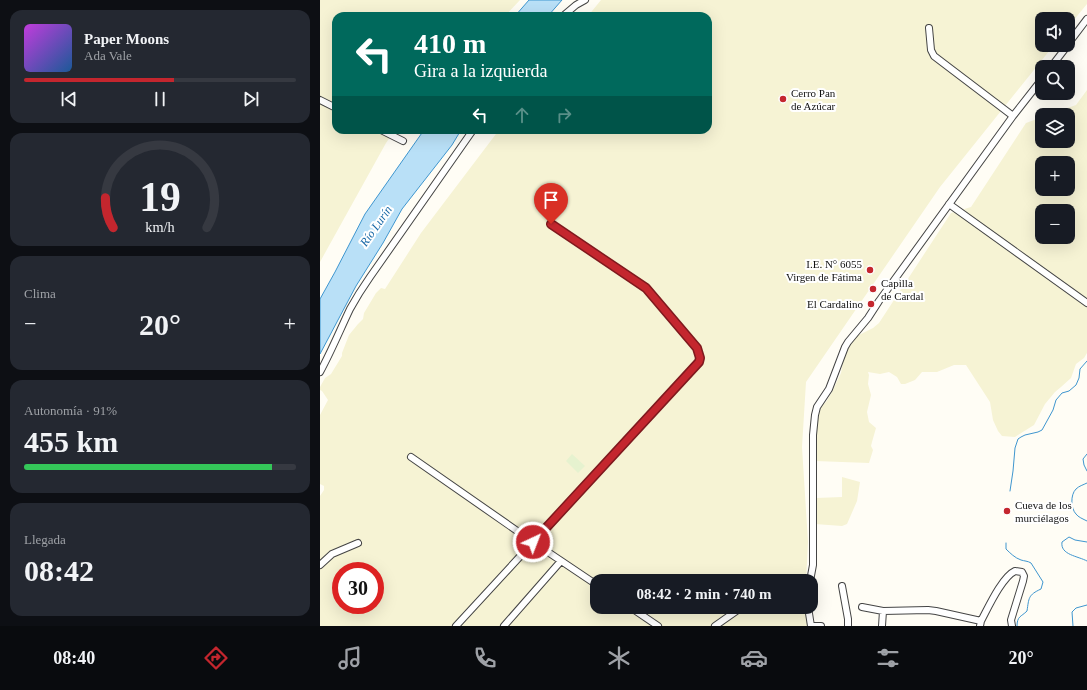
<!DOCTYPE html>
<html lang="es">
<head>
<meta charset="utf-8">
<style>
	body { margin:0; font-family:"Times New Roman",serif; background:#242831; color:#f1f3f6; height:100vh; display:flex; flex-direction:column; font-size:15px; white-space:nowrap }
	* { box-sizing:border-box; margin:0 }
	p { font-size:13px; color:#9ea1a6 }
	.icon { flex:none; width:22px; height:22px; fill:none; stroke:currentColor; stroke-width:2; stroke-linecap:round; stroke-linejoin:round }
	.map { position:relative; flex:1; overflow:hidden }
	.sheet { display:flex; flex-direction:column; gap:10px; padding:10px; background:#0d0f14; width:320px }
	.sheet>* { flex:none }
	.banner { position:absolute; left:12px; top:12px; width:380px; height:122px; border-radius:12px; box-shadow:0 4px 16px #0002; background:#00695c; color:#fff; overflow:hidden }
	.fabs { position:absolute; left:715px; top:12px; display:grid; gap:8px }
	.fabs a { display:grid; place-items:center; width:40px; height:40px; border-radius:8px; background:#171b24; box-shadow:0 4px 16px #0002; font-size:20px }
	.speed { position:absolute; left:12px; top:562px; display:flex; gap:8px; font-size:20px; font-weight:700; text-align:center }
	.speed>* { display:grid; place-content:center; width:52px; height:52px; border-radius:50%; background:#171b24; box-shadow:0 4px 16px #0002; line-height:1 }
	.speed .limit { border:6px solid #d22; background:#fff; color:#111 }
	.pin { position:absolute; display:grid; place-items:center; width:34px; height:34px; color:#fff; margin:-41px -17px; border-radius:50% 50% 50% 0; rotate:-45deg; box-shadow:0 0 4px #0007 }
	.pin .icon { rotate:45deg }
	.me { position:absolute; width:44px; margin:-22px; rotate:43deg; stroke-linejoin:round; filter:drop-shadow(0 0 3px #0008) }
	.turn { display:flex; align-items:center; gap:14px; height:84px; padding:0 16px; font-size:18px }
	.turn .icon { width:52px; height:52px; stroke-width:2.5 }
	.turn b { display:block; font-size:28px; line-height:34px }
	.lanes { display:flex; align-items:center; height:38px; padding:0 16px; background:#0003; justify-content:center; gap:20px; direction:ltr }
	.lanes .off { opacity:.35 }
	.big { font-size:30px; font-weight:700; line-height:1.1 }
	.sheet .tile { flex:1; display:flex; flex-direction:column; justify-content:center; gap:6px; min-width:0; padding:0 14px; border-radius:12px; background:#242831 }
	.sheet .dial { align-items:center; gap:0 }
	.dial svg { height:104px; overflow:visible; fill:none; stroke:#363941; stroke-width:7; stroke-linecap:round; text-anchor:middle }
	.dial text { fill:#f1f3f6; stroke:none }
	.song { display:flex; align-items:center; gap:12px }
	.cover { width:48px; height:48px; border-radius:6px; background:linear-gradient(135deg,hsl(290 70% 55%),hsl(210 70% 35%)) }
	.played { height:4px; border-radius:2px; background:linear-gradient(90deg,#c4262e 55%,#363941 55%) }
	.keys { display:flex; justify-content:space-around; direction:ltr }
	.heat { display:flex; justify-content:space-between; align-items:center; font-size:22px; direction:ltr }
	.charge { height:6px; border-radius:3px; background:linear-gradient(90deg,#34c759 91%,#363941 0) }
	.trip { position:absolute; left:270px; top:574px; width:228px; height:40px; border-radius:12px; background:#171b24; box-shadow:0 4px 16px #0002; font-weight:700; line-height:40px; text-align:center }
	.dock { display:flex; height:64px; justify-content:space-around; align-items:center; background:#090b0e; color:#9ea1a6 }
	.dock .icon { width:28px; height:28px }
	.dock .selected { color:#c4262e }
	.dock b { font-size:18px; color:#f1f3f6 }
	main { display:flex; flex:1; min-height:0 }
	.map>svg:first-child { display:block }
	.farmland { fill:#f6f3d4; fill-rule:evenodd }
	.pitch { fill:#e6f2cf }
	.water { fill:#b9e0f7; stroke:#3f96cf }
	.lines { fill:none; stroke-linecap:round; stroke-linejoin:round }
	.stream { stroke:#3f96cf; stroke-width:1 }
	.minor-casing { stroke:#444; stroke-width:8 }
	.minor { stroke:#fff; stroke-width:6 }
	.route-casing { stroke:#7f191e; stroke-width:10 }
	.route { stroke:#c4262e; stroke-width:7 }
	.poi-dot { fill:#c4262e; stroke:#fff; stroke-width:1.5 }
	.labels { text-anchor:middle; stroke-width:4; stroke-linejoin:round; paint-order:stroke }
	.poi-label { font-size:11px; fill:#111; stroke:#fff; text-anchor:start }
	.water-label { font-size:12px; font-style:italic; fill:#1768a6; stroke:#fff }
</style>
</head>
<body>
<main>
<section class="sheet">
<div class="tile">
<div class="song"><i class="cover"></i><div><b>Paper Moons</b><p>Ada Vale</p></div></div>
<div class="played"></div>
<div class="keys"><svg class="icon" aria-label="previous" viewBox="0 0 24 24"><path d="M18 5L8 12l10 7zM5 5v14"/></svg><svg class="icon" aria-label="pause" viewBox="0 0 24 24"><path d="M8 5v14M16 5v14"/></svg><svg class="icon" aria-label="next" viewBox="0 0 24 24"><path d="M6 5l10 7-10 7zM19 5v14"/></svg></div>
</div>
<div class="tile dial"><svg viewBox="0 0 100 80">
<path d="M14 69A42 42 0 1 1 86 69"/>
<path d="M14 69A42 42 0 0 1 8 46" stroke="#c4262e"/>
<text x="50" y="56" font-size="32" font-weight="700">19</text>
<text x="50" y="72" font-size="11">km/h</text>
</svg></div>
<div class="tile"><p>Clima</p>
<div class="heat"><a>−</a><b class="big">20°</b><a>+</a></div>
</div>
<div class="tile"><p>Autonomía · 91%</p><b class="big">455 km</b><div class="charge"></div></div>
<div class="tile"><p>Llegada</p><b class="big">08:42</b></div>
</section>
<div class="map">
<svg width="767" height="626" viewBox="0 0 767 626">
	<rect width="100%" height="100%" fill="#fffdf5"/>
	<path class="farmland" d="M0,0H200L185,16H16V130H75L66,143L0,262Z
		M281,0H767V4L748,27V19H722V45H734L620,187L486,382L482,447L488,542L486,581H277V607H486L489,626H0V496L4,490V486L0,484V415L8,400L2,391L0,390V387L5,378L11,374L22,356V353L29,335L38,324L43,319L44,313L56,293L61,288L65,289L101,233L179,130H388V16H268ZM21,571H55V605H21Z
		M767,90V353L764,358L756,364L751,378L741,387L735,392L725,404L714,425L695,437L682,436L678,431L673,420L670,402L646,365H634L617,372H602L595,380L585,384H581L577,377L569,372L560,374L548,372L549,375L548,384L551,395L547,412L549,422L556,428L552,442L551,446L553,450L549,463L495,461L497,416L500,407L506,402L512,392L521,373L524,356L529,347L537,336L553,328L559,323L631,213L651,207L706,123L722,117V141H748V115H728L756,105ZM722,163H748V189H722ZM722,211H748V237H722Z
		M522,477L540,482L537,501L527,524L522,526L495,524L496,498L522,497Z"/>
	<path class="pitch" d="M252,454L265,466L258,473L246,461Z"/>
	<path class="water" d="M209,0H242L228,16H195Z
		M104,130H141L132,145L82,209L63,243L36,286L0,354V299L15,272L45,214Z"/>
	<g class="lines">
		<path class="stream" d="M767,454L763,459L764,465L767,471
			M767,483C763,485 759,486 756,489C750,495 751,509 756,514C758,517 763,519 767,521
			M690,491L693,471L695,448L698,439L701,437L705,435L718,432L722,430L733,410L736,400L742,393L749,391L756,385L759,378L760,369L767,361
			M767,542L755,540L749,537L742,542C740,555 758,556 767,561
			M686,543V549C690,553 695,558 701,560C704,561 708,561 711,563L723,582L721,589C708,595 709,598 707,611C701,617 697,616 697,626
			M753,626L752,612L756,608L767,605"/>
		<g class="minor-casing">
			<path id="minor" d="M243,16L256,5L265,0
				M609,28L611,50L614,56L693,116
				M748,44L767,19
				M731,67L748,45
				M0,100L16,108
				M61,130L83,141
				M629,204L767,303
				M0,372C11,352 20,330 30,309C36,298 43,287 50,277L153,130
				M91,457L213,542L277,585
				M0,565L12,554L38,543
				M490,581L493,565V435L495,415L497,407L509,389L525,347L528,342L548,318L559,301L693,116L722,79
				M522,586L528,619V626
				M310,607L338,626
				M488,607L491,626
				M542,607L563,611L608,610L616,611L661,621
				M136,626L379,362L380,358L377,348L326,288L231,224
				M184,626L241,561
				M395,626L422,607
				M491,626H501
				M562,626L563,611
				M660,626L661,621C668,608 682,577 695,571L702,572L704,576L703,581L691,620L692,626"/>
		</g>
		<use href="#minor" class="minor"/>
	</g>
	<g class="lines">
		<g class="route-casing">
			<path id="route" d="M213,542L379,362L380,358L377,348L326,288L231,224"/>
		</g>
		<use href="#route" class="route"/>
	</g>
	<g class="poi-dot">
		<circle cx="463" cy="99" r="4"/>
		<circle cx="550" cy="270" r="4"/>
		<circle cx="553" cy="289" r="4"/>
		<circle cx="551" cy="304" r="4"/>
		<circle cx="687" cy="511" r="4"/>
	</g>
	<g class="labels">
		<g class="poi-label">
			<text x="471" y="97">Cerro Pan<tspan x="471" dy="13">de Azúcar</tspan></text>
			<text x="542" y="268" text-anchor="end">I.E. N° 6055<tspan x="542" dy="13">Virgen de Fátima</tspan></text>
			<text x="561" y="287">Capilla<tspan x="561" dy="13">de Cardal</tspan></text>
			<text x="543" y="308" text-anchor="end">El Cardalino</text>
			<text x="695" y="509">Cueva de los<tspan x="695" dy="13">murciélagos</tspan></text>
		</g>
		<g class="water-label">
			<text transform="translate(56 226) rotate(-55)" y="4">Río Lurín</text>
		</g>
	</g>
</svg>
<div class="fabs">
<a><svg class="icon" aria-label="sound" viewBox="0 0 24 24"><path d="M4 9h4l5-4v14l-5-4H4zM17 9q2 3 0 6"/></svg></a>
<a><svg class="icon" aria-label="search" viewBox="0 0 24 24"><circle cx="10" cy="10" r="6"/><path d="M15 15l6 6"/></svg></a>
<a><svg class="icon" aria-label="layers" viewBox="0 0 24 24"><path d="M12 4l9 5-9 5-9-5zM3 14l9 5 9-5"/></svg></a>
<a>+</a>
<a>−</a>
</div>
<div class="speed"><div class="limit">30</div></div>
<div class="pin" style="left:231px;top:224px;background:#d93025"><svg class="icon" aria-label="arrive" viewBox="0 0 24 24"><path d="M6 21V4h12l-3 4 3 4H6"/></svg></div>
<svg class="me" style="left:213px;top:542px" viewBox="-20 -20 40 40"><circle r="17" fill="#c4262e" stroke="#fff" stroke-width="3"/><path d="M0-11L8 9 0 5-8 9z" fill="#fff"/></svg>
<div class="trip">08:42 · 2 min · 740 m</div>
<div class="banner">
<div class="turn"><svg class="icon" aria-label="left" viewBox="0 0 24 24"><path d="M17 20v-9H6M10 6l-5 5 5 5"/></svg><div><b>410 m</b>Gira a la izquierda</div></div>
<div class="lanes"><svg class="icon" aria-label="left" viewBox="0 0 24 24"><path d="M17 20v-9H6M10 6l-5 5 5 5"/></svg><svg class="icon off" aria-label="ahead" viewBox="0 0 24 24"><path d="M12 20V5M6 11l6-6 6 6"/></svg><svg class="icon off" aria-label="right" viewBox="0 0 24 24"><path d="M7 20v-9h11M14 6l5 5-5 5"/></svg></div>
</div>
</div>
</main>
<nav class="dock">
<b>08:40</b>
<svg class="icon selected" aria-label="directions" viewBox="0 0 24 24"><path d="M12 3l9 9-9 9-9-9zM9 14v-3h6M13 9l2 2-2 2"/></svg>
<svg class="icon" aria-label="music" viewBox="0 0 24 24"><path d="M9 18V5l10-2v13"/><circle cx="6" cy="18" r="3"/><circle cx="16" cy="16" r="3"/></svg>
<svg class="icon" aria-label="phone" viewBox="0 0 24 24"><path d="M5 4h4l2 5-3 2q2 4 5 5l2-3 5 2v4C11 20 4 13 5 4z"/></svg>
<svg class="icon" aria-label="climate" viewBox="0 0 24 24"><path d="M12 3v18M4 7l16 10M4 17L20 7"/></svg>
<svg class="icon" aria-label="car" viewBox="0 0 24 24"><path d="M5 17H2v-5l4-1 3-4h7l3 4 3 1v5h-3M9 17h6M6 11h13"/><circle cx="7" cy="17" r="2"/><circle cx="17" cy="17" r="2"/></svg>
<svg class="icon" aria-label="filters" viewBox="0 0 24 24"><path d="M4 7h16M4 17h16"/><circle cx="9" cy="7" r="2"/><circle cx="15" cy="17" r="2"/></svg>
<b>20°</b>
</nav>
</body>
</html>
